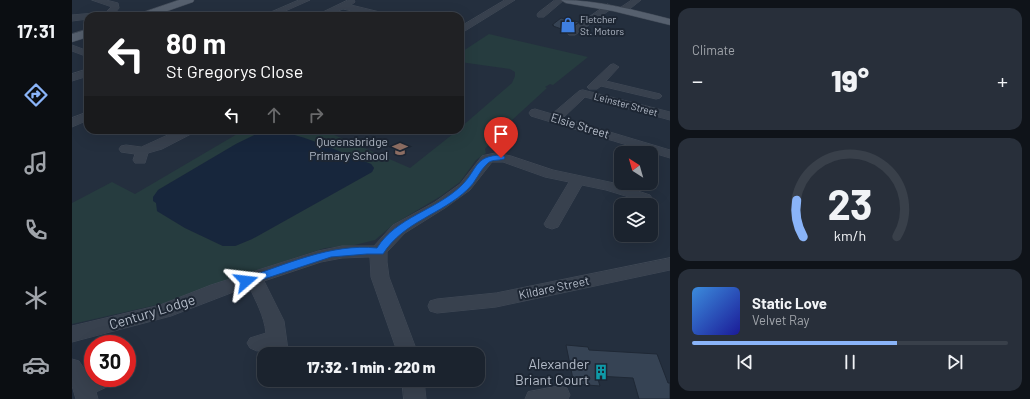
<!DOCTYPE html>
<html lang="en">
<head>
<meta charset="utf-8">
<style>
	body { margin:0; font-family:Barlow,sans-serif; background:#282f3a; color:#f1f3f6; height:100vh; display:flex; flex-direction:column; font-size:15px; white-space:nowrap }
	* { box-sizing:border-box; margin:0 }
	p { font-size:13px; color:#a0a4aa }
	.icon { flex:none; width:22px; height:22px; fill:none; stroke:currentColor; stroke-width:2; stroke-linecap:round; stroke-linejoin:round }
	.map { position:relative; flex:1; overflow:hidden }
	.side { display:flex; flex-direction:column; gap:8px; padding:8px; background:#0f1319; width:360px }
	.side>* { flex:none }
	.banner { position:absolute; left:12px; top:12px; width:380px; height:122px; border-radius:12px; box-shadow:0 4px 16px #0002,0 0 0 1px #39404a; background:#202124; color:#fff; overflow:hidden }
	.needle { width:26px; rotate:323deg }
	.controls { position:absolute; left:542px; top:146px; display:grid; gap:8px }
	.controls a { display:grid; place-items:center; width:44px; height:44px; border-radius:8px; background:#1b232e; box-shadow:0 4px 16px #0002,0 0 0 1px #39404a; font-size:20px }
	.speed { position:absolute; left:12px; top:335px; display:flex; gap:8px; font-size:20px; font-weight:700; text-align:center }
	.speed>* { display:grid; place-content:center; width:52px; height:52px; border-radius:50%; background:#1b232e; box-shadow:0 4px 16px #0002,0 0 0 1px #39404a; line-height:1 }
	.speed .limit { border:6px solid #d22; background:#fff; color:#111 }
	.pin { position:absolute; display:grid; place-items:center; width:34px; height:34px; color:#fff; margin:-41px -17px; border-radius:50% 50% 50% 0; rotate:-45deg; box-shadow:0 0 4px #0007 }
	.pin .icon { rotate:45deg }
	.me { position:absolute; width:44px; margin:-22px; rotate:73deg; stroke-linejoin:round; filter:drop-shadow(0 0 3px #0008) }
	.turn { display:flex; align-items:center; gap:14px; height:84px; padding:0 16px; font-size:18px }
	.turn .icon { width:52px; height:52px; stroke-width:2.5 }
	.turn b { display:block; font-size:28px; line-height:34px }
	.lanes { display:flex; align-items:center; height:38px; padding:0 16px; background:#0003; justify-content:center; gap:20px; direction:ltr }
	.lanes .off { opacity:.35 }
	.big { font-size:30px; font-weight:800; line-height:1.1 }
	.side .card { flex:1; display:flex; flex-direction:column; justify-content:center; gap:6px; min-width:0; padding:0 14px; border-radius:12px; background:#282f3a }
	.side .dial { align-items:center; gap:0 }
	.dial svg { height:104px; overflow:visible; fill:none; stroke:#39404a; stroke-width:7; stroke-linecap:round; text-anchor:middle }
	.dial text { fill:#f1f3f6; stroke:none }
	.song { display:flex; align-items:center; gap:12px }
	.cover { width:48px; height:48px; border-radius:6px; background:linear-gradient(135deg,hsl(210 70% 55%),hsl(240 70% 35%)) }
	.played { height:4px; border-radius:2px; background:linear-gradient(90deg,#8ab4f8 65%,#39404a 65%) }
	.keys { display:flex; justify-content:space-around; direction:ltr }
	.heat { display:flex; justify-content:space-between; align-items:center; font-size:22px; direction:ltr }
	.trip { position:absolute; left:185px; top:347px; width:228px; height:40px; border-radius:12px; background:#1b232e; box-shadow:0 4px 16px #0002,0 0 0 1px #39404a; font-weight:800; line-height:40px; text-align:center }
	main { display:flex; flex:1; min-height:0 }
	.tab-bar { display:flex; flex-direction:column; width:72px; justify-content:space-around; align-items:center; background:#0b0e12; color:#a0a4aa }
	.tab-bar .icon { width:28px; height:28px }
	.tab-bar .on { color:#8ab4f8 }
	.tab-bar b { font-size:18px; color:#f1f3f6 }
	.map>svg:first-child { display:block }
	.green { fill:#263c3f }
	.water { fill:#17263c }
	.building { fill:#364354; stroke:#1f2835 }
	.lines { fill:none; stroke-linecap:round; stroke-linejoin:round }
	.minor-casing { stroke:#414a57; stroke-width:1 }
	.major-casing { stroke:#414a57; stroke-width:1 }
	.minor { fill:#38414e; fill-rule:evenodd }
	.major { fill:#56606e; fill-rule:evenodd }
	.route { fill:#1a73e8; stroke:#114b97 }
	.labels { text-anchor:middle; stroke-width:4; stroke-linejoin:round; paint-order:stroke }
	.far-poi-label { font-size:10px; fill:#b4bcc9; stroke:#1d2633; text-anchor:start }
	.far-street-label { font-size:10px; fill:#b4bcc9; stroke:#1d2633 }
	.street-label { font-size:12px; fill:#b4bcc9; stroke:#1d2633 }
	.poi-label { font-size:12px; fill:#b4bcc9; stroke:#1d2633; text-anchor:end }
	.near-street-label { font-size:14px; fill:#b4bcc9; stroke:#1d2633 }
	.near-poi-label { font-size:14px; fill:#b4bcc9; stroke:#1d2633; text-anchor:end }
</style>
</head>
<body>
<main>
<nav class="tab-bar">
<b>17:31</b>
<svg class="icon on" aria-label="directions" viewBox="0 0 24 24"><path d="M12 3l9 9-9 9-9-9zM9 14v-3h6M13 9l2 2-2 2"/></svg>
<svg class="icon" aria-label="music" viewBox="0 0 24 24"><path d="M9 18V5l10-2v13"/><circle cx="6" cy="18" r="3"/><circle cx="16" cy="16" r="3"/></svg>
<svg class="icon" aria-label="phone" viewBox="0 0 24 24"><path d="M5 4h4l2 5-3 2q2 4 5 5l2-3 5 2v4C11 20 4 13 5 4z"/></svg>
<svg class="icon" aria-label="climate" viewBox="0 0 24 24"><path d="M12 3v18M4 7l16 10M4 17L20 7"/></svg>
<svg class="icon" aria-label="car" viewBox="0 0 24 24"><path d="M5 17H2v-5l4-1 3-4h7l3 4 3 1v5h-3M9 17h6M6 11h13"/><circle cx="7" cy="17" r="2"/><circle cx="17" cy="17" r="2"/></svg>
</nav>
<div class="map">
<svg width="598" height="399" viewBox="0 0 598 399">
	<rect width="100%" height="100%" fill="#242f3e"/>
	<path class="green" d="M417,34L516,57L481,85L478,84L473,87L475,88L427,132L413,149L414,153L404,160L388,182L369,196L322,224L303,240L283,245L253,248L150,282L98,302L0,324V203L40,182L63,194L172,130H193L164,144L86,190L85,211L113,228L151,246H163L180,239L300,172L302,168L299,164L206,130H251L338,168L386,130H388V128L440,83L443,76V72L438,69L388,62V53Z"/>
	<path class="water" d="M193,130C223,130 270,153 299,164L302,168L300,172L180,239L163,246H151L113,228L85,211L84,203L81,201V197L86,190L164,144Z"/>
	<path class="building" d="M489,18L497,20L507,22L495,31L481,26L482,25H480Z
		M494,345L516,347L517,350L585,354L596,383H598V399H567L561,378L525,376L528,386L502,384Z"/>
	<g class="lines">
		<g class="minor-casing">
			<path id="minor" d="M20,0H34L46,3L47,8L43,13L52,14L53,16H16V19L0,21V15L34,12L39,7Z
				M227,0H238L202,16H190Z
				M276,0H282L283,2L279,5L316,14L317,16H302L271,9L254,16H243Z
				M433,0H443L388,34V27Z
				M483,0H492L472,17H466L465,15L466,13Z
				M560,0H569L554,12H548L547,10L548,8Z
				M536,4L540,7L539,9L503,35H497L495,33L497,31Z
				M86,8L108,14L109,16H95L83,13L82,11L83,9Z
				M0,45L16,51V57L0,51Z
				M542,64L547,67L534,81L588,94L590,96L588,98L584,99L529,86L525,89H517L515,87L517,85L538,65Z
				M16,69V76L0,81V74Z
				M511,90L598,112V120L513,97L491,118L598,150V158L459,116L457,113L459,110L463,109L480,114L507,91Z
				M16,112V120L0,127V118Z
				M107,130H123L121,133L90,149L76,153L73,163H63L61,160L63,154L49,152L47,149L49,146L54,145L69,147Z
				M424,153L439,156L481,170L542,183L578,195L580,198L578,201L573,202L534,190L510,185L486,227L480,229L474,227L472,224L497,182L473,177L431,162H420L398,190L373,208L333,233L315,252V262L317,277L346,354H326L299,277L298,257H295L270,258L249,262L192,281L212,321L216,350L214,354H198L196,347L185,351L178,348L175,343L178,338L194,333C192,315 184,302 177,286L99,316L0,342V326L88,305L139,285L246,251L270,246H302L321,225L363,202L388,184L410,156Z
				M598,258V270L424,307L365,313L358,311L356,306L358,301L365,299L424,293Z
				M0,359L7,361L17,376L21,374V378H42L39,385L24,392L26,399H4L0,386Z
				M330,380H352L354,399H332Z
				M487,386L495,388L498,395L496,399H453L456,392Z"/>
		</g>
		<g class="major-casing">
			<path id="major" d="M107,0H122L121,2L81,16H64L66,14Z
				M489,0C526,0 562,10 598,19V25L541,11L494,3Z
				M16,29V37L0,42V34Z"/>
		</g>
		<use href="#minor" class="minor"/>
		<use href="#major" class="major"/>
	</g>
	<path class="route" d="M429,155L432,156L433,158L432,159C426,161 419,159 415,164C407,171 404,182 396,189C369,215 332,221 311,254H295L259,257L174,285L170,284L168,281L170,279C213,265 259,243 305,248C324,217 365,210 390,185C406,169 402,156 429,155Z"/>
	<defs>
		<g id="shop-bare" transform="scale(1.2)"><path d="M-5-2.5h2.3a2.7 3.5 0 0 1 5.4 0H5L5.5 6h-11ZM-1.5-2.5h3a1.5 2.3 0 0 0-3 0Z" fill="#3f7fe0" stroke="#1d2633" stroke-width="2.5" paint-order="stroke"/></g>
		<g id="school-bare" transform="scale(1.2)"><path d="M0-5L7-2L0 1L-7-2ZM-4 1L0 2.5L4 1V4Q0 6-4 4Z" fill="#8d6e63" stroke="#1d2633" stroke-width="2.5" paint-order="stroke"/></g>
		<g id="building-bare" transform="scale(1.2)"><path d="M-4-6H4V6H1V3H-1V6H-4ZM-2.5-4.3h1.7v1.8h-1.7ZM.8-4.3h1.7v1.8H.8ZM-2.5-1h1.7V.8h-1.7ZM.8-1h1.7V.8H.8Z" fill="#0f9aa8" stroke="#1d2633" stroke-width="2.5" paint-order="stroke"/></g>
	</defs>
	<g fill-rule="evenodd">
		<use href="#shop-bare" x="496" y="25"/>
		<use href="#school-bare" x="328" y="149"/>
		<use href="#building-bare" x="529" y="372"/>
	</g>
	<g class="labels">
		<g class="far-poi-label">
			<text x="508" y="23">Fletcher<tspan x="508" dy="12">St. Motors</tspan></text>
		</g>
		<g class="far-street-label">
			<text transform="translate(554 104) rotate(15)" y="4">Leinster Street</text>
		</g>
		<g class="street-label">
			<text transform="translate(508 126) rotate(17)" y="4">Elsie Street</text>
			<text transform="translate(482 288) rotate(-12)" y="4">Kildare Street</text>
		</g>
		<g class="poi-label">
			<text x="316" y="146">Queensbridge<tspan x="316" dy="14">Primary School</tspan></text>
		</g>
		<g class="near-street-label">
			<text transform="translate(80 312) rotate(-17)" y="5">Century Lodge</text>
		</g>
		<g class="near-poi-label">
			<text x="517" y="369">Alexander<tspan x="517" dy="16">Briant Court</tspan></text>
		</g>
	</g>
</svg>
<div class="controls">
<a><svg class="needle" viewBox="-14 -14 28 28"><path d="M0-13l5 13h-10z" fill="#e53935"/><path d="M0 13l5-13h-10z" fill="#a0a4aa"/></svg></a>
<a><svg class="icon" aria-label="layers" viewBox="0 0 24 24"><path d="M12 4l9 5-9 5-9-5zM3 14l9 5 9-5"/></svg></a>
</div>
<div class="speed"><div class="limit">30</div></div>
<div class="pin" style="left:429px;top:158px;background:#d93025"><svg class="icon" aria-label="arrive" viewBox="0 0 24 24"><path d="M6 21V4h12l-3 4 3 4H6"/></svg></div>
<svg class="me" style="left:174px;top:281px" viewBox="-20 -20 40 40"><path d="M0-17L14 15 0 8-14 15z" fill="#1a73e8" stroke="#fff" stroke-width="4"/></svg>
<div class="trip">17:32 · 1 min · 220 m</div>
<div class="banner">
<div class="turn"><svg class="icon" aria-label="left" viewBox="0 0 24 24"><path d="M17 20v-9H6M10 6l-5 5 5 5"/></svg><div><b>80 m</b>St Gregorys Close</div></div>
<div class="lanes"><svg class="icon" aria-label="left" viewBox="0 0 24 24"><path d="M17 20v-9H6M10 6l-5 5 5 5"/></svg><svg class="icon off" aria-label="ahead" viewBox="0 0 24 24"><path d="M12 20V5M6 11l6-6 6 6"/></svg><svg class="icon off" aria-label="right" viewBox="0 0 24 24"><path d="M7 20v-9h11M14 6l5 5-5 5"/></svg></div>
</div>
</div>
<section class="side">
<div class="card"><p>Climate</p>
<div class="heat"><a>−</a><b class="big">19°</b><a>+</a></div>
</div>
<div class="card dial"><svg viewBox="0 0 100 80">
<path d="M14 69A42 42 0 1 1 86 69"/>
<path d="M14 69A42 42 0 0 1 9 41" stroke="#8ab4f8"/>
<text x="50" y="56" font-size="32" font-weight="700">23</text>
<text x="50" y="72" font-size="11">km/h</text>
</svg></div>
<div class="card">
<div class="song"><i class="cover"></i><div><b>Static Love</b><p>Velvet Ray</p></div></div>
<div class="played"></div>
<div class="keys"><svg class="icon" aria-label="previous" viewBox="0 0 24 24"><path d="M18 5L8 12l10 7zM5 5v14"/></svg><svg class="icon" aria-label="pause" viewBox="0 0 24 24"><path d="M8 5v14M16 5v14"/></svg><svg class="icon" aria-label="next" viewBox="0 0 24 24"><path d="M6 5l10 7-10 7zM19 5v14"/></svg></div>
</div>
</section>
</main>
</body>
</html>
